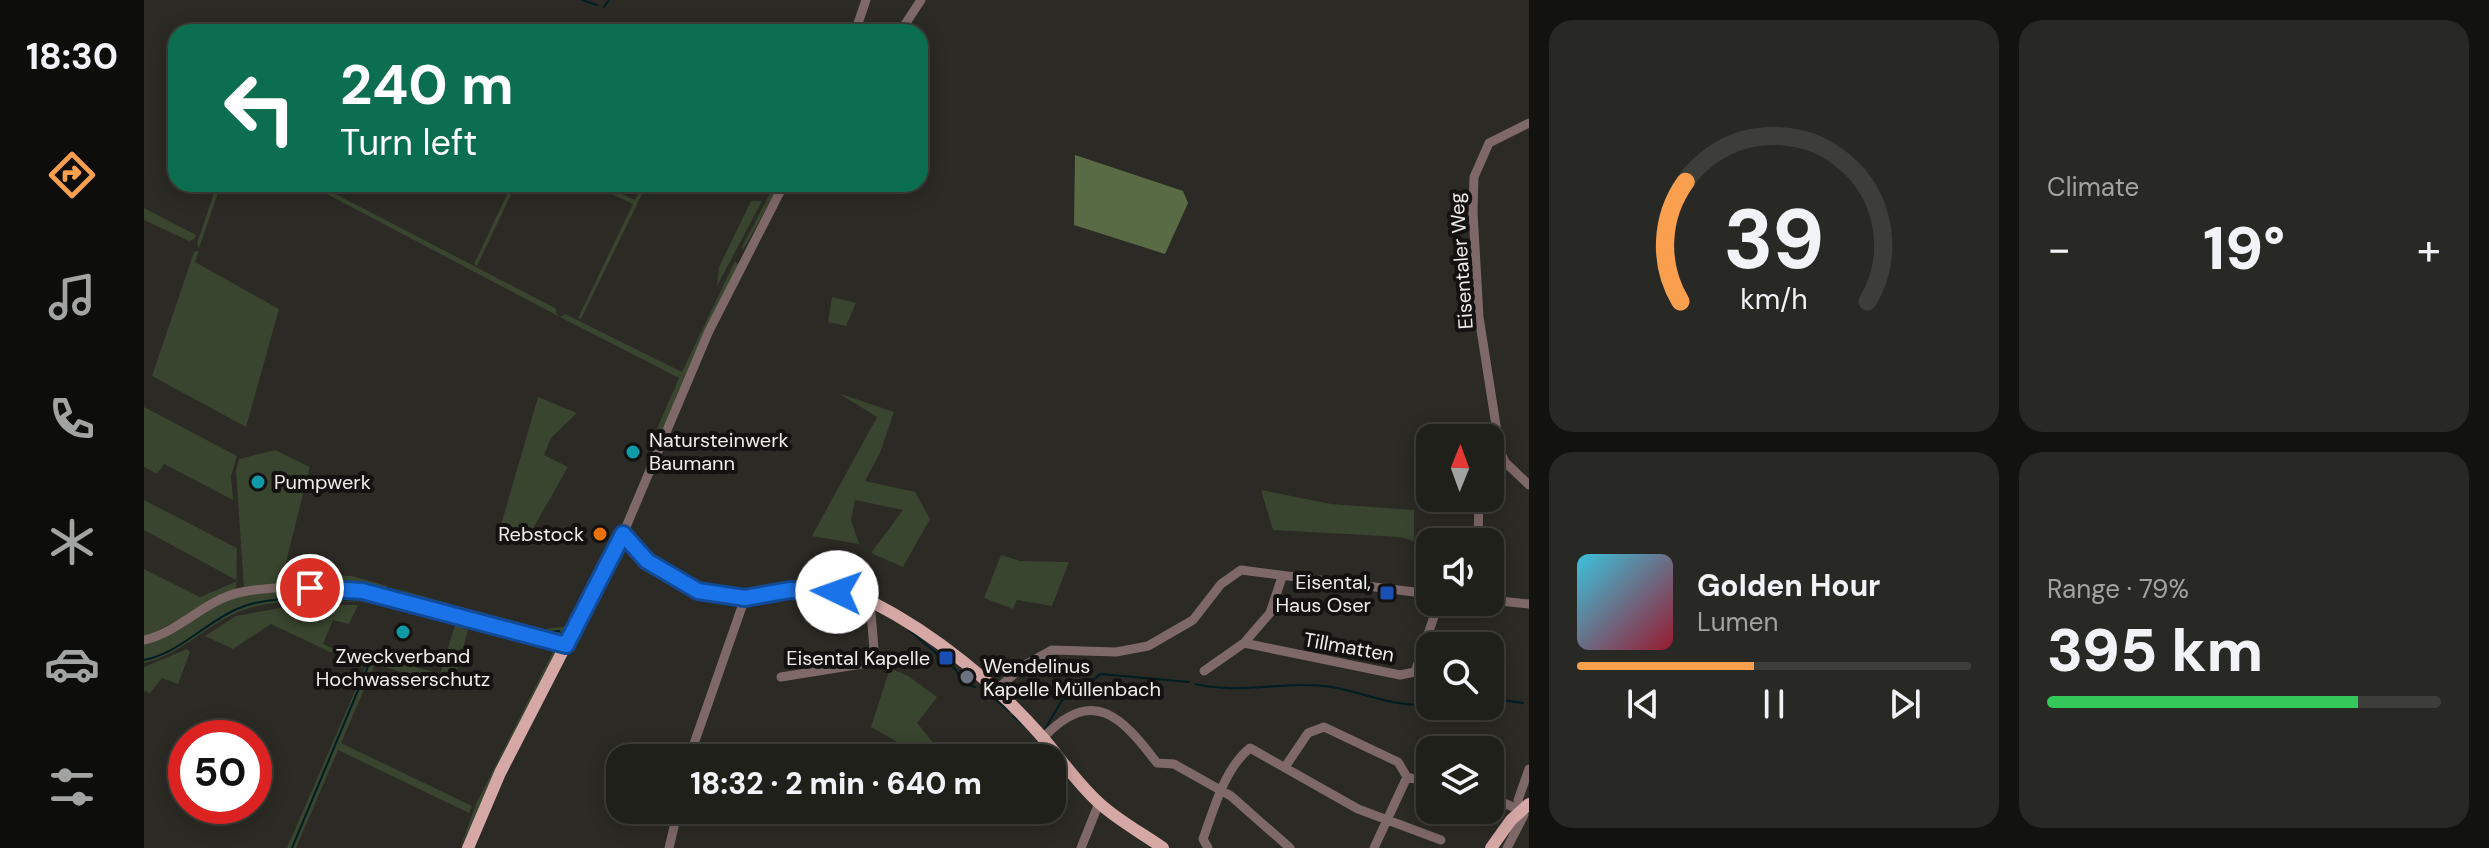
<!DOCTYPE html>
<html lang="en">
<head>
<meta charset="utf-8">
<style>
	body { margin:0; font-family:"DM Sans",sans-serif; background:#282824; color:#f1f3f6; height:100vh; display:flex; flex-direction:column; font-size:30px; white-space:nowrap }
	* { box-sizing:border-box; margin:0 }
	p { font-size:26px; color:#a2a3a3 }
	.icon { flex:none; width:44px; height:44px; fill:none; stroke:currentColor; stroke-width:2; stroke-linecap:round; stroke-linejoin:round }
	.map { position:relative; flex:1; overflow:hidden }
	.sheet { display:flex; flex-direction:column; gap:20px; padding:20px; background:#12120f; width:960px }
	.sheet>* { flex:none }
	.guide { position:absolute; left:24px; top:24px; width:760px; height:168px; border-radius:24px; box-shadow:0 4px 20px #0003,0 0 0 2px #3d3e3a; background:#0b6e4f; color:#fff; overflow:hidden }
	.needle { width:52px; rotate:1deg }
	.buttons { position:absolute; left:1272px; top:424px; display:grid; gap:16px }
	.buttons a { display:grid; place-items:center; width:88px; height:88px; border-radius:16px; background:#20201b; box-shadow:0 4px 20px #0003,0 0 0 2px #3d3e3a; font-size:40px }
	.speed { position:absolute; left:24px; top:720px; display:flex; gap:16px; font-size:40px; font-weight:700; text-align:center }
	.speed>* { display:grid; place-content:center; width:104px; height:104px; border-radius:50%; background:#20201b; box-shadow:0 4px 20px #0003,0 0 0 2px #3d3e3a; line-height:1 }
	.speed .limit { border:12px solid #d22; background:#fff; color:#111 }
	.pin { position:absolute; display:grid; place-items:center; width:68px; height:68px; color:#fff; margin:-34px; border:4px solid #fff; border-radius:50%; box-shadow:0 2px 8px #0007 }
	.me { position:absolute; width:88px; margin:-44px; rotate:273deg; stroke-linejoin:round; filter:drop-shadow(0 0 6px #0008) }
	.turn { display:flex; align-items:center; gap:28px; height:168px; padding:0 40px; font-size:36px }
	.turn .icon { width:104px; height:104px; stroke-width:2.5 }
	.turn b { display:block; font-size:56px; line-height:68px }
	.big { font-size:60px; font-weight:800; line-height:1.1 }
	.sheet .card { flex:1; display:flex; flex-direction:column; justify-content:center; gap:12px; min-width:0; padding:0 28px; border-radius:24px; background:#282824 }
	.sheet .dial { align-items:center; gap:0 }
	.dial svg { height:208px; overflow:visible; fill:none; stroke:#3d3e3a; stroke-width:7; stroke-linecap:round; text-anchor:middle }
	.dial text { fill:#f1f3f6; stroke:none }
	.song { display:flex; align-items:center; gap:24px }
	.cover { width:96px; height:96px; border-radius:12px; background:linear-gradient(135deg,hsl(190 70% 55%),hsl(350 70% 35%)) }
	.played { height:8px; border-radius:4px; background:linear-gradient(90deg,#fa9f4e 45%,#3d3e3a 45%) }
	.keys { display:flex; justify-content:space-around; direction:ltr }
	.heat { display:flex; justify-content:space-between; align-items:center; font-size:44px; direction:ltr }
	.charge { height:12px; border-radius:6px; background:linear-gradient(90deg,#34c759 79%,#3d3e3a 0) }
	.sheet .tiles { flex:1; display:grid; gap:20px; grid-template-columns:repeat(2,1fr) }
	.trip { position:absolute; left:462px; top:744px; width:460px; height:80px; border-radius:24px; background:#20201b; box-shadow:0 4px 20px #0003,0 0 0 2px #3d3e3a; font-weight:800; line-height:80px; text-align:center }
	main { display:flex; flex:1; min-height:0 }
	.menu { display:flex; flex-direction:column; width:144px; justify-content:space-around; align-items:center; background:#0d0d0b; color:#a2a3a3 }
	.menu .icon { width:56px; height:56px }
	.menu .active { color:#fa9f4e }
	.menu b { font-size:36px; color:#f1f3f6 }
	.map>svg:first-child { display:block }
	.green { fill:#39452e }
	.forest { fill:#586b44 }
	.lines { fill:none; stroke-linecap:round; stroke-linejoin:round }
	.stream { stroke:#001d24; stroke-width:2 }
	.minor { stroke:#7f6968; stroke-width:9 }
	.major { stroke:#d5a8a5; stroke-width:12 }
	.route-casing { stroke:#114b97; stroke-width:20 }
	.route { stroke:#1a73e8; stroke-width:14 }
	.culture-dot { fill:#0f9aa8; stroke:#131210; stroke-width:3 }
	.food-dot { fill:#e8710a; stroke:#131210; stroke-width:3 }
	.transit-dot { fill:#1a4fb4; stroke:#131210; stroke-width:3 }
	.worship-dot { fill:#6b7280; stroke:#131210; stroke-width:3 }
	.labels { text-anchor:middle; stroke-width:8; stroke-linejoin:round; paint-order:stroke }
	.street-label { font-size:20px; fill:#eeede9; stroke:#131210 }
	.poi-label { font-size:20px; fill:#eeede9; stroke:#131210; text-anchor:start }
</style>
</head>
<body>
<main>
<nav class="menu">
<b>18:30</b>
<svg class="icon active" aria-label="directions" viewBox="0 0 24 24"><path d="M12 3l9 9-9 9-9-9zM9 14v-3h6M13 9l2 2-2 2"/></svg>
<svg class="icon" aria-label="music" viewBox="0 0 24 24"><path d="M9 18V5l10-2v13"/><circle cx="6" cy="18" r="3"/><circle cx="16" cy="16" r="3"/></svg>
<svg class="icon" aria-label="phone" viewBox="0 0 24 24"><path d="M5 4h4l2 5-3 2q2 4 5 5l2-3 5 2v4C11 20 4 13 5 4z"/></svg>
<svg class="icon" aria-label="climate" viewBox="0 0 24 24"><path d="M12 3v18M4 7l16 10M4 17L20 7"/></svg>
<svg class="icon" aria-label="car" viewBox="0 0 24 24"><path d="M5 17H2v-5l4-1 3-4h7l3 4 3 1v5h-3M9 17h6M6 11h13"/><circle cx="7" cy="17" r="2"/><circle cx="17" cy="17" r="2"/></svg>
<svg class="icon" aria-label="filters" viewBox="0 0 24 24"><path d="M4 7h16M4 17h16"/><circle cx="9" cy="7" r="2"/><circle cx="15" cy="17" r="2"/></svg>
</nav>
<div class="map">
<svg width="1385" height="848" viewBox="0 0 1385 848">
	<rect width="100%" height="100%" fill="#2b2a24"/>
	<path class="green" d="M73,184H77L55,248L53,244Z
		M164,184H172L411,308L414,316Z
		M368,184H372L333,266L330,264Z
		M446,184H455L491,200L499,184H503L437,319L434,318L489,204Z
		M631,184H636L599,250L598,247Z
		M607,201H618L573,286L575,267Z
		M0,208L52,235L50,239L45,241L0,220Z
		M55,251L51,262L135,309L102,427L8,376L50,252Z
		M591,261L594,264L510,448L505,447L535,378L416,317L421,314L538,372Z
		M688,297L712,303L702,326L684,322Z
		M694,393L750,412L736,453L721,481L771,492L786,519L759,567L727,553L759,510L711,500L707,520L715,544L668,536L733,417Z
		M394,397L433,413L407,438L400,455L424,467L382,541L354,535Z
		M0,407L93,456L87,476L89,500L20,464L13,474L0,467Z
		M131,450L166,467L139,574L208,576L328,610L326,615L208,587L100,588L92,471L95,459Z
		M1117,490L1187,504L1270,510V541L1256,537L1129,530Z
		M0,500L93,548L92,592L0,637V569L56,597L94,581L0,530Z
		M857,555L876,561L925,562L908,606L873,600L869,609L840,598Z
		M126,590L224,594L222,601C180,604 133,595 92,613C60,627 36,655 0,663V642L85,598Z
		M152,605H214L205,624L189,620L179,644L220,662L218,667L127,624L89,649L61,636L92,616Z
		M333,611L401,629L424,626L410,637L332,618Z
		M311,625L324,630L308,687L231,664L197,743L328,806L325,813L194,750L152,848H143L227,654L296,674Z
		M415,647L316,848L332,804L411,648Z
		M43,649L46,652L34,684L18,678L6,693L0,691V667Z
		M746,668L764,676L793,697L773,723L795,750L787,758H767L757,744L727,727Z"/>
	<path class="forest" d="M931,155L1039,191L1044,203L1021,254L930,225Z"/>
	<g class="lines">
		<path class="stream" d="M438,0L453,5
			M460,7L465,0
			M238,591L244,588L324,613
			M688,597L724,607
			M335,616L398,633L415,631
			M765,630L812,670L819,683L831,687
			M0,660C35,653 61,623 93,609C132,592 176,602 217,599
			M1051,684C1099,695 1142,680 1188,687C1222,693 1250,708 1286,704
			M838,690L847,696
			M1346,698L1379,703
			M852,700L865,711
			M869,716L881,726
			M900,731L918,700L937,692L956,674L1045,682
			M148,848L228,657"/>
		<path class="minor" d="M711,32L722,0
			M756,32L777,0
			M1385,123L1345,143L1330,177L1329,212L1335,317L1356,451L1361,462L1385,485
			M479,534L565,331L640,184
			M1334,542L1335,498
			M1138,577L1126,613L1100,643L1256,675L1271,672L1295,602
			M1346,600L1385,604
			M0,640C36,632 61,599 98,592C177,577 252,600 327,620C359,629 391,635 422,645
			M1284,641L1326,645
			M1060,671L1100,643
			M637,677L724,663L730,649L726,601
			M851,691L879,666L908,650L972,652L1004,646L1049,620L1077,584L1097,570L1286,594
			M899,738C949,685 978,717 1013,763L1030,764L1087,796L1146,848
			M545,758L601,598
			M1141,767L1164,733L1180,727L1254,762L1263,777L1286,783
			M1346,797L1376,810
			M525,848L534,810
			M937,848L955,803
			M1064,848L1059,839C1070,809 1080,769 1106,748L1214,809L1297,840
			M1230,848L1263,777
			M1363,848L1380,815L1374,800L1385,769"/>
		<path class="major" d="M324,848L356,773L479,534C512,571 550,601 603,598C646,595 687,581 728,602C791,634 853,685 899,738C917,759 933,783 954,802C973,820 998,833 1019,848
			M1347,848L1367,820L1385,804"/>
	</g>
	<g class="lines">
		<g class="route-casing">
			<path id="route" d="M166,588L218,591L422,645L479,534L503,561L554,591L601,598L646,590L693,592"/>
		</g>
		<use href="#route" class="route"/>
	</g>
	<g class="culture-dot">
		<circle cx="489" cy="452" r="8"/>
		<circle cx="114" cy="482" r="8"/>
		<circle cx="259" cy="632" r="8"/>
	</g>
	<circle class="food-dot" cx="456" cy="534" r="8"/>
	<g class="transit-dot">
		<rect x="1235" y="585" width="16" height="16" rx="4"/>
		<rect x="794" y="650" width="16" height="16" rx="4"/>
	</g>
	<circle class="worship-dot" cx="823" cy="677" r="8"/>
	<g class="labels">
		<g class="street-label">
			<text transform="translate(1317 261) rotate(-94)" y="7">Eisentaler Weg</text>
			<text transform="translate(1205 647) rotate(10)" y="7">Tillmatten</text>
		</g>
		<g class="poi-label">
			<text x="505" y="447">Natursteinwerk<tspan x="505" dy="23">Baumann</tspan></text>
			<text x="130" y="489">Pumpwerk</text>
			<text x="440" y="541" text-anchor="end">Rebstock</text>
			<text x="1227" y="589" text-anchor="end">Eisental,<tspan x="1227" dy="23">Haus Oser</tspan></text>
			<text x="259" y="663" text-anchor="middle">Zweckverband<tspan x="259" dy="23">Hochwasserschutz</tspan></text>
			<text x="786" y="665" text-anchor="end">Eisental Kapelle</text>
			<text x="839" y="673">Wendelinus<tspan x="839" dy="23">Kapelle Müllenbach</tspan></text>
		</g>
	</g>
</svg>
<div class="buttons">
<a><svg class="needle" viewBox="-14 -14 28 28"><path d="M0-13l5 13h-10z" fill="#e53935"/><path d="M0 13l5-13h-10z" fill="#a2a3a3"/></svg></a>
<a><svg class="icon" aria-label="sound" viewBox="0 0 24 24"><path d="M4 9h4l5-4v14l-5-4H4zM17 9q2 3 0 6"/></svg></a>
<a><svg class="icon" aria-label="search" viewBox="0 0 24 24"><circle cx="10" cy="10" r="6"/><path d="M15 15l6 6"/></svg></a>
<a><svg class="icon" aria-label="layers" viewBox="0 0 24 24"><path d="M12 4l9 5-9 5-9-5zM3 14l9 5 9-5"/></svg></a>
</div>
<div class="speed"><div class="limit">50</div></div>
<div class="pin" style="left:166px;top:588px;background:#d93025"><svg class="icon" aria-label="arrive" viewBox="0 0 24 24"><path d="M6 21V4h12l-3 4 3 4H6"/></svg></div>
<svg class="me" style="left:693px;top:592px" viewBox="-20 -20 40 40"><circle r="19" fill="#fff"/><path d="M0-13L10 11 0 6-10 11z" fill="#1a73e8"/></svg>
<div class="trip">18:32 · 2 min · 640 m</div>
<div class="guide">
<div class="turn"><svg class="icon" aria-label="left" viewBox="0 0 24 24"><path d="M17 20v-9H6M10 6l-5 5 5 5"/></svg><div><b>240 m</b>Turn left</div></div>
</div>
</div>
<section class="sheet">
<div class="tiles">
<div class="card dial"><svg viewBox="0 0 100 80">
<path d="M14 69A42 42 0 1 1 86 69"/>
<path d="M14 69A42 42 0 0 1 16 23" stroke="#fa9f4e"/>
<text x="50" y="56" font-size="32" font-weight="700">39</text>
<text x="50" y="72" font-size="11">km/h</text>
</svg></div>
<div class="card"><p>Climate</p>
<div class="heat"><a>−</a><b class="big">19°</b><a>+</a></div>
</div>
<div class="card">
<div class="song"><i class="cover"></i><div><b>Golden Hour</b><p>Lumen</p></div></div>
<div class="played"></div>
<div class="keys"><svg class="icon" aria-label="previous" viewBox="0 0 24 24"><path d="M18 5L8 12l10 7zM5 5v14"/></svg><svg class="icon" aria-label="pause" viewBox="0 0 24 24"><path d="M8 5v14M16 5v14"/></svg><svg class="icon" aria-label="next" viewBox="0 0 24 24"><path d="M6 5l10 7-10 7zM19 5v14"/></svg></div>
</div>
<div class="card"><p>Range · 79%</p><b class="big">395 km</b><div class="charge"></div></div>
</div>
</section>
</main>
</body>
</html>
